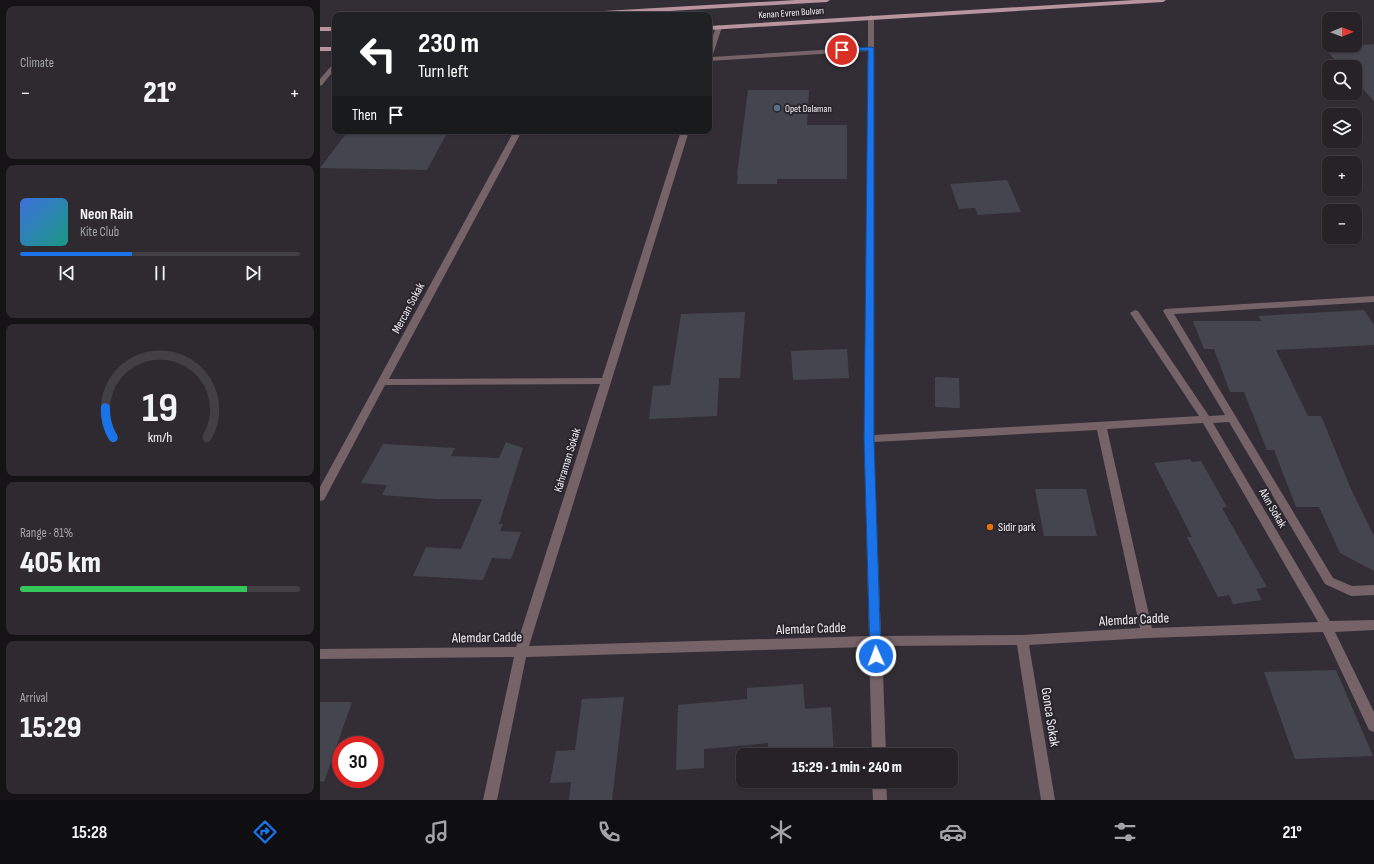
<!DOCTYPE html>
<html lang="en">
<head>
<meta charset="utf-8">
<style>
	body { margin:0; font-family:"Sofia Sans Condensed",sans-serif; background:#2e2a30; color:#f1f3f6; height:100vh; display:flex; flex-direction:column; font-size:15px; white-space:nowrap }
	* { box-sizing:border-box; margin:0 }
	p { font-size:13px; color:#a4a4a8 }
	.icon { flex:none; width:22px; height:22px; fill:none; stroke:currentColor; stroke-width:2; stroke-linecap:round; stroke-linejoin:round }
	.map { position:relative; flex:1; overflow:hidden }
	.sheet { display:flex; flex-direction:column; gap:6px; padding:6px; background:#151316; width:320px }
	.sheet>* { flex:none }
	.hud { position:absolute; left:12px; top:12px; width:380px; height:122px; border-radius:8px; box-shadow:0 1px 3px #0004,0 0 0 1px #423f45; background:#202124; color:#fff; overflow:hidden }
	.needle { width:26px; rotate:89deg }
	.controls { position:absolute; left:1002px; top:12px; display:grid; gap:8px }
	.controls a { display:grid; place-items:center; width:40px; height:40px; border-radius:8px; background:#262228; box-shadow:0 1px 3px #0004,0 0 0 1px #423f45; font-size:20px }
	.speed { position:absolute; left:12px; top:736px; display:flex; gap:8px; font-size:20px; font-weight:700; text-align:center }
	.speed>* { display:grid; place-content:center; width:52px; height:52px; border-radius:50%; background:#262228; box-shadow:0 1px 3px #0004,0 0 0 1px #423f45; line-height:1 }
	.speed .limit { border:6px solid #d22; background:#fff; color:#111 }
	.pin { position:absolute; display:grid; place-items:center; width:34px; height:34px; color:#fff; margin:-17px; border:2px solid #fff; border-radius:50%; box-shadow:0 1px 4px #0007 }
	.me { position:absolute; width:44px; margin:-22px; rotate:358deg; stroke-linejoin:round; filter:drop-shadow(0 0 3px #0008) }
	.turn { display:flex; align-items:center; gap:14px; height:84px; padding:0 20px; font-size:18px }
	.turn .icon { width:52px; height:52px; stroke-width:2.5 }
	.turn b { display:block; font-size:28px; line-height:34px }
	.then { display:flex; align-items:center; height:38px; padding:0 20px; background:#0003; gap:8px; font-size:15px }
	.big { font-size:30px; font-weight:800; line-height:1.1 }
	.sheet .card { flex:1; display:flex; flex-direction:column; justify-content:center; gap:6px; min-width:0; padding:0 14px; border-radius:8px; background:#2e2a30 }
	.sheet .dial { align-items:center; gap:0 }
	.dial svg { height:104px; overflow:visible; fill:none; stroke:#423f45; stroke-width:7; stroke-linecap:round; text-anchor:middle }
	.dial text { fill:#f1f3f6; stroke:none }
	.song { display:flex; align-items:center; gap:12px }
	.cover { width:48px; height:48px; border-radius:6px; background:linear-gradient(135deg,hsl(220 70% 55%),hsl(170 70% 35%)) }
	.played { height:4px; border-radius:2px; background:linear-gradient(90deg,#1a73e8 40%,#423f45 40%) }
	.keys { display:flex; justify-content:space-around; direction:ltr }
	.heat { display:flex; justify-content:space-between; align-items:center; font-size:22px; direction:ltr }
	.charge { height:6px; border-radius:3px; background:linear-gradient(90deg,#34c759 81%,#423f45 0) }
	.trip { position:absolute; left:416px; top:748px; width:222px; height:40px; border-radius:8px; background:#262228; box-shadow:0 1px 3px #0004,0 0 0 1px #423f45; font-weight:800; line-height:40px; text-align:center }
	.menu { display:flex; height:64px; justify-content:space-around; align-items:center; background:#0f0e10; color:#a4a4a8 }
	.menu .icon { width:28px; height:28px }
	.menu .active { color:#1a73e8 }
	.menu b { font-size:18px; color:#f1f3f6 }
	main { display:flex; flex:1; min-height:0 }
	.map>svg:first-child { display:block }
	.building { fill:#45454e }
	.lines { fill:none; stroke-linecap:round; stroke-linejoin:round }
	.minor { fill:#756367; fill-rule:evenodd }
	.major { fill:#b8949d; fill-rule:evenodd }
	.route { fill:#1a73e8; stroke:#114b97 }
	.service-dot { fill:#5c6f8a; stroke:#29252c; stroke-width:1.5 }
	.food-dot { fill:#e8710a; stroke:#29252c; stroke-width:1.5 }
	.labels { text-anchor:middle; stroke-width:4; stroke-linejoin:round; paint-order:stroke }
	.far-street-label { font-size:10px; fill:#f2eff4; stroke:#29252c }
	.far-poi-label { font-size:10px; fill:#f2eff4; stroke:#29252c; text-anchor:start }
	.street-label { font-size:12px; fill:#f2eff4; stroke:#29252c }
	.poi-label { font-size:12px; fill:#f2eff4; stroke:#29252c; text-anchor:start }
	.near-street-label { font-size:14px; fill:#f2eff4; stroke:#29252c }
</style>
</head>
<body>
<main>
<section class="sheet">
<div class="card"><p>Climate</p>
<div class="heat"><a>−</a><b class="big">21°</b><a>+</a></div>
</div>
<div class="card">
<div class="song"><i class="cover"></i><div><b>Neon Rain</b><p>Kite Club</p></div></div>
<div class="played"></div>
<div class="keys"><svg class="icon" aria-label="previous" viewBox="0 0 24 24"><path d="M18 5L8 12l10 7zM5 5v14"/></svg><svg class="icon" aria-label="pause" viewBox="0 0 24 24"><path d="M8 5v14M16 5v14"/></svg><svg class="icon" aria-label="next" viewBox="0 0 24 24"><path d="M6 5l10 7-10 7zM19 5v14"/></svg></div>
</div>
<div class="card dial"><svg viewBox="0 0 100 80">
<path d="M14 69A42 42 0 1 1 86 69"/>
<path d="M14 69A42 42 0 0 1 8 46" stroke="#1a73e8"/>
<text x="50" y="56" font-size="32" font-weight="700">19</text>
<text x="50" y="72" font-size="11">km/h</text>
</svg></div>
<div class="card"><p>Range · 81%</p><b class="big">405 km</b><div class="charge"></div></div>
<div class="card"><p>Arrival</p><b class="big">15:29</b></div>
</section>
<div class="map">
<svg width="1054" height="800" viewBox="0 0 1054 800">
	<rect width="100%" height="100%" fill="#332e36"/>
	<path class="building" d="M1054,44V101L1035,81V67H1022L1003,47Z
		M428,90H489L487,125H527V179H457V184H417L418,175H417Z
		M28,131H86L84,133H127L107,170L0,168Z
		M687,180L701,212L658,215L655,208L639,209L630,184Z
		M1044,310L1054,325V345L956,350L988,416H1001L1031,489L1054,536V571L1020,553L999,507H976L954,450H947L924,392H910L894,349H884L873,321H942L938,316Z
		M425,312L420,378H399L397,416L329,419L333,386L350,385L361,314Z
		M527,349L529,378L473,380L471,351Z
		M615,377L639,378L640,408L615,407Z
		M186,442L203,448L179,524H183L180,531L201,532L191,559L172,558L163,580L93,576L106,547L141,549L162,499H116L62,495L67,485L41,483L63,444L135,448L131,456L179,458Z
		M870,459L872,462L881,461L907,507L902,508L947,587L936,589L942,600L913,604L909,595L898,597L867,537H872L834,463Z
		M715,489H766L777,536H724Z
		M1016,670L1053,756L975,759L944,672Z
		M483,684L485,709L511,707L514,755H448V743L384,749V768L356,770L358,705L427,699V688Z
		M304,697L292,800H249L251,782L230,783L236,751L255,750L262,699Z
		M0,702H32L4,782L0,781Z"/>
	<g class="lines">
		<path class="minor" d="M551,15L554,17V435L879,416L810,313L815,310L818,311L889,416L905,415L843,311L845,309L1054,296V302L854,314L1013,578L1032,586L1054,585V595L1031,596L1005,584L909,422L893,423L1010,621L1054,620V630L1015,632L1054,712V732L1049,730L1003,632L827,638L709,645L735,800H721L697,645L562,646L566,755H552L549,647L206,657L177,800H163L194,657L0,659V649L196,647L280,384L65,385L4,500L0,501V487L194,131H202L69,379L282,378L361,131H369L209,646L549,636L544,439L548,51L389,61V47L396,27L399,25L402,27L392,57L548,47V17ZM883,423L998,622L832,628L787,429ZM777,430L820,628L702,635L561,636L554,442Z
			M15,63V69L2,85L0,86V79L13,64Z
			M552,781H566L567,800H553Z"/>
		<path class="major" d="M476,0H510L507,2L281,15H246L249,13Z
			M814,0H846L843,2L389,30V26Z
			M0,27H15V31H0Z
			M0,47H15V51H0Z"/>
	</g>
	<path class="route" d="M551,47L554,48V439L561,656L560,659L556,660L552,659L550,656L544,439L548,50L522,52L519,50L522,49Z"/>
	<circle class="service-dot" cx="457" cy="108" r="4"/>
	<circle class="food-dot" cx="670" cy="527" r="4"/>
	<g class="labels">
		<g class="far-street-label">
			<text transform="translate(471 12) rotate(-4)" y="4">Kenan Evren Bulvarı</text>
		</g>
		<g class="far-poi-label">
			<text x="465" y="112">Opet Dalaman</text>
		</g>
		<g class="street-label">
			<text transform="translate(88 308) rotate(-62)" y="4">Mercan Sokak</text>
			<text transform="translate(247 460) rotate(-73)" y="4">Kahraman Sokak</text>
			<text transform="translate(953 508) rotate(60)" y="4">Akın Sokak</text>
		</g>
		<g class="poi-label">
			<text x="678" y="531">Sidir park</text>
		</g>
		<g class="near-street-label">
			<text transform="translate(814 619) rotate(-3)" y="5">Alemdar Cadde</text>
			<text transform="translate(491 628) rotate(-2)" y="5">Alemdar Cadde</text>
			<text transform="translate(167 637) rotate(-1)" y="5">Alemdar Cadde</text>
			<text transform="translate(731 717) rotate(81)" y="5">Gonca Sokak</text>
		</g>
	</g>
</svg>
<div class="controls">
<a><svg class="needle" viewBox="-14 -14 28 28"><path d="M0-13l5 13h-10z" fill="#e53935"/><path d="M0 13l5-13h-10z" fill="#a4a4a8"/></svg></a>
<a><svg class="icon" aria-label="search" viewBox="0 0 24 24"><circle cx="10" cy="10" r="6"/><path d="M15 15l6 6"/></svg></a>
<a><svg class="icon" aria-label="layers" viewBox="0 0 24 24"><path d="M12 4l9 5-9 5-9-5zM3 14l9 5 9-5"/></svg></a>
<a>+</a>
<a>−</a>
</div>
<div class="speed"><div class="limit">30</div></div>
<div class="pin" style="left:522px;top:50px;background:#d93025"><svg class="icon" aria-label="arrive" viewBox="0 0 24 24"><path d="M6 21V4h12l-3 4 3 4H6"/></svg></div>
<svg class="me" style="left:556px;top:656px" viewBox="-20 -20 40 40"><circle r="17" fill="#1a73e8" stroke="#fff" stroke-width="3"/><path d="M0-11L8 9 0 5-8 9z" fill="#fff"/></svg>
<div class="trip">15:29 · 1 min · 240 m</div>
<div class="hud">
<div class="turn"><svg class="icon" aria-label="left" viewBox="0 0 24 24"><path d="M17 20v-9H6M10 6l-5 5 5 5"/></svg><div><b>230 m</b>Turn left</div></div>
<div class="then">Then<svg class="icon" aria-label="arrive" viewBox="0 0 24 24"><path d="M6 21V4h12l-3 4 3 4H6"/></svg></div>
</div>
</div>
</main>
<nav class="menu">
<b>15:28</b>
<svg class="icon active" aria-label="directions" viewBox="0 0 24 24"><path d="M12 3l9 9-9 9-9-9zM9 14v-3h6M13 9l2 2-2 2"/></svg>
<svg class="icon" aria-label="music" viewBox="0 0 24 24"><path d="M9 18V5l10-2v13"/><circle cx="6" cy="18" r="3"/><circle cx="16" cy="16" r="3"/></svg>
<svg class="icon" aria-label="phone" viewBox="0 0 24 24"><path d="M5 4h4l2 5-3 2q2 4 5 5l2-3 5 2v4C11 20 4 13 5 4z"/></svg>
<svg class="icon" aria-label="climate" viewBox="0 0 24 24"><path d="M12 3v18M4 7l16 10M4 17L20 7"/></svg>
<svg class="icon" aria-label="car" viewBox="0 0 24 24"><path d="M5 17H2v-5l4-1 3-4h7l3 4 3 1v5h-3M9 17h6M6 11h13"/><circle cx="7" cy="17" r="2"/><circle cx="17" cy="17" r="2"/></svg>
<svg class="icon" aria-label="filters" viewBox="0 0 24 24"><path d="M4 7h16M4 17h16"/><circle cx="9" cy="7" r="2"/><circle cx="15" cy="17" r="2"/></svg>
<b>21°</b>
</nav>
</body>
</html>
